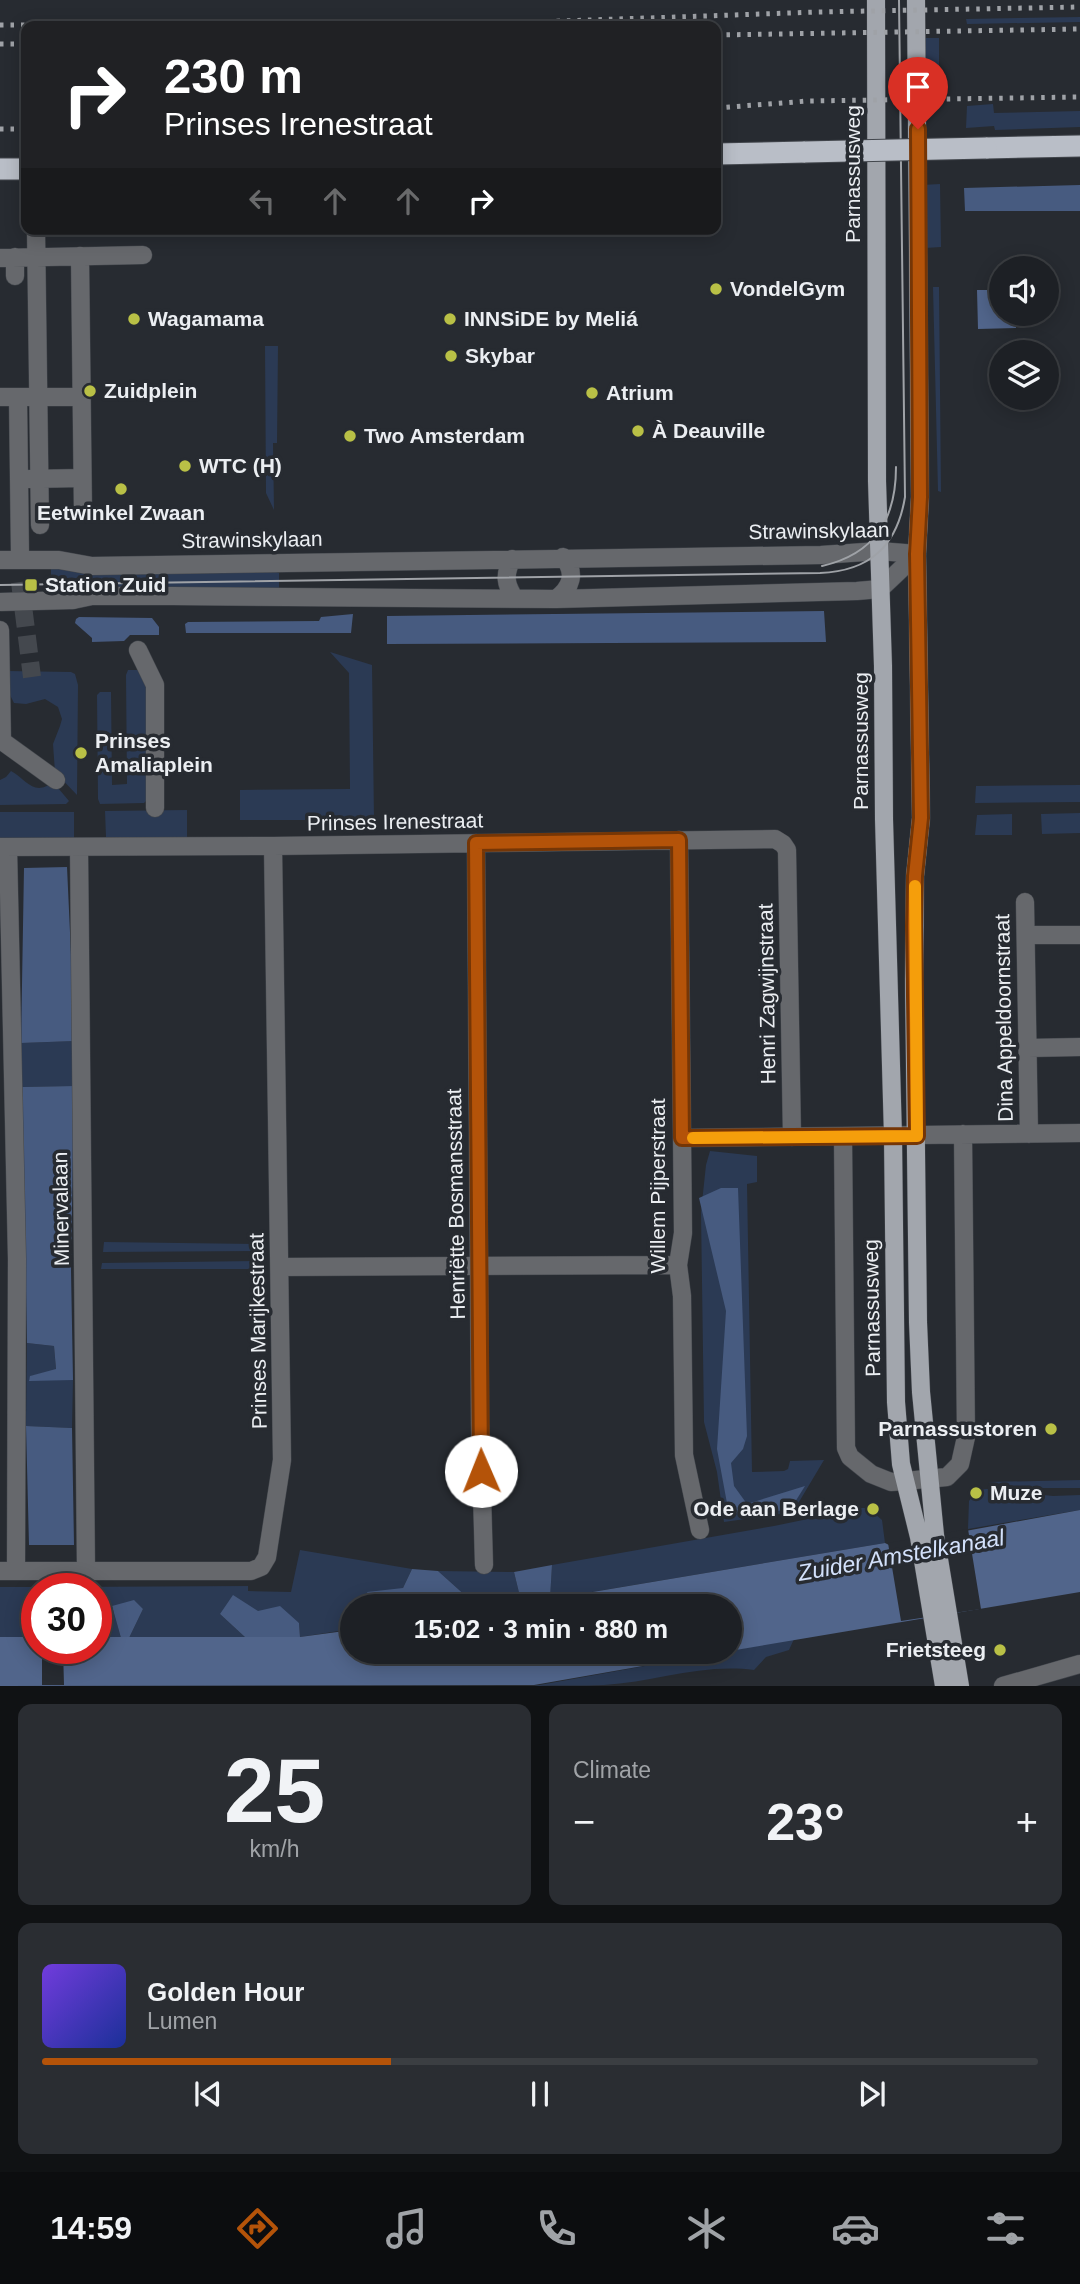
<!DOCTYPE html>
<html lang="en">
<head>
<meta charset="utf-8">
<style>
	body { margin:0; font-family:Helvetica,sans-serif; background:#2a2d32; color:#f1f3f6; height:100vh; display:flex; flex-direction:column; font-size:26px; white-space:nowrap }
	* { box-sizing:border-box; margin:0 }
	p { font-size:23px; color:#a0a3a7 }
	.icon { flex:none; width:38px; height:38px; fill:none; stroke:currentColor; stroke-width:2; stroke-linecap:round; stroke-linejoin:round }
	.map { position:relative; height:1686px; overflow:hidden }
	.panel { display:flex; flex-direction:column; gap:18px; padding:18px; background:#101214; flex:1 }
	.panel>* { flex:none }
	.banner { position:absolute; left:21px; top:21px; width:700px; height:214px; border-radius:14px; box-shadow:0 4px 18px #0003,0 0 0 2px #3b3e42; background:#202124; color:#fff; overflow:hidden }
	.tools { position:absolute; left:989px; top:256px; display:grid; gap:14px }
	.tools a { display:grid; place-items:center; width:70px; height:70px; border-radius:50%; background:#1d2025; box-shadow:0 4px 18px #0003,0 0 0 2px #3b3e42; font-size:35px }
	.speed { position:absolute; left:21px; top:1573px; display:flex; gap:14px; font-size:35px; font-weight:700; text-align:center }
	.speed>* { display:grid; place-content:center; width:91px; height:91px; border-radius:50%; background:#1d2025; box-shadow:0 4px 18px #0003,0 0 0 2px #3b3e42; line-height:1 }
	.speed .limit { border:10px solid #d22; background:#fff; color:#111 }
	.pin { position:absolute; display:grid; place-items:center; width:60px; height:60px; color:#fff; margin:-72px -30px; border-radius:50% 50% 50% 0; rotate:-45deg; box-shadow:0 0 7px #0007 }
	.pin .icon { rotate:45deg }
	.me { position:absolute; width:77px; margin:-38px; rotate:359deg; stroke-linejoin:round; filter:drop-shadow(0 0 5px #0008) }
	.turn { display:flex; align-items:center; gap:24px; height:147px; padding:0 28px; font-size:32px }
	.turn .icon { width:91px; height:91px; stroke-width:2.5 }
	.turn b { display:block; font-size:49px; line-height:60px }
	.lanes { display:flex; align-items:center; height:66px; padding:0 28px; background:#0003; justify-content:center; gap:35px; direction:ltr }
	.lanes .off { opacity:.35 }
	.big { font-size:52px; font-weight:700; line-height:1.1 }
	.panel .widget { flex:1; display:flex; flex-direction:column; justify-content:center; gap:10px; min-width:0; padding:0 24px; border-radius:14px; background:#2a2d32 }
	.panel .dial { align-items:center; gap:0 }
	.dial b { font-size:91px; line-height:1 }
	.song { display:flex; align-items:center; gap:21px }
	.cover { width:84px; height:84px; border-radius:10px; background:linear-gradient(135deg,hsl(260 70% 55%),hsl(230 70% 35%)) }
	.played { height:7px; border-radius:4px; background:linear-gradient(90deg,#b45309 35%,#3b3e42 35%) }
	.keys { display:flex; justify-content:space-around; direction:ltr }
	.heat { display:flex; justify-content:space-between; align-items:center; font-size:38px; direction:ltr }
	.panel .tiles { flex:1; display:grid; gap:18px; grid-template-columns:1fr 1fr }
	.widget:last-child { grid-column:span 2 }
	.trip { position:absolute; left:340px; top:1594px; width:402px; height:70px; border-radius:35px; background:#1d2025; box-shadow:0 4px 18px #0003,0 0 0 2px #3b3e42; font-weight:700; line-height:70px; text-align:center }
	.menu { display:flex; height:112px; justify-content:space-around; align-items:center; background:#0c0d0f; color:#a0a3a7 }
	.menu .icon { width:49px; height:49px }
	.menu .current { color:#b45309 }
	.menu b { font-size:32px; color:#f1f3f6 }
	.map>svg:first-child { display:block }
	.green { fill:#2b3a54 }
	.forest { fill:#475b80 }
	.water { fill:#51658b }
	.pier { fill:#272b31 }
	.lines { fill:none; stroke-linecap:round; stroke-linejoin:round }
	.minor-tunnel { stroke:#44484e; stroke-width:18; stroke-dasharray:18 9; stroke-linecap:butt }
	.minor-casing { stroke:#42464c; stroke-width:19 }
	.major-casing { stroke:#42464c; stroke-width:19 }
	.highway-casing { stroke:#42464c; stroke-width:23 }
	.minor { stroke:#66686c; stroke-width:18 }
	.major { stroke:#a2a6ad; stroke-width:18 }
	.highway { stroke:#b9bec7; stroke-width:21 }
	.tram { stroke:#9fa2a7; stroke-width:2 }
	.rail { stroke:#9fa2a7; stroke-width:5; stroke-dasharray:3.5 7; stroke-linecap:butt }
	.minor-bridge-casing { stroke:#42464c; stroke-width:19; stroke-linecap:butt }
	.highway-bridge-casing { stroke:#42464c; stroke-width:23; stroke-linecap:butt }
	.minor-bridge { stroke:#66686c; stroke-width:18 }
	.highway-bridge { stroke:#b9bec7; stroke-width:21 }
	.route-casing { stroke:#753606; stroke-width:18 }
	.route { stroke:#b45309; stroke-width:12 }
	.slow { stroke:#f59e0b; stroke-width:12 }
	.poi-dot { fill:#b9c046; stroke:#272b31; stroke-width:2.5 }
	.labels { text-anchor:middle; stroke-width:7; stroke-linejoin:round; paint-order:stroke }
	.street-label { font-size:21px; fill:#ebeef2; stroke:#272b31 }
	.poi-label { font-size:21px; font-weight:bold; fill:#ebeef2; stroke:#272b31; text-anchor:start }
	.water-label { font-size:23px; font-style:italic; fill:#d3e1fb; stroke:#272b31 }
</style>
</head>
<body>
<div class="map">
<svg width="1080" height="1686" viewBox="0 0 1080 1686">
	<rect width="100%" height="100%" fill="#272b31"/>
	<path class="green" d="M1080,17V22L967,24L966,19Z
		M921,38H939V76H921Z
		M993,104L994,113L1080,111V127L995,130L994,126L966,128L967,106Z
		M940,184L941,247L925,248L922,185Z
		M933,287H939L941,492L938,491Z
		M265,346H278L277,443H273L274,510L266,493Z
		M51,565L274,571L279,573V590L51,597Z
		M330,652L372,665L374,820H240V790L350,789L349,673Z
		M128,670H142L146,674L148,799L144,803L100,804L98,799L97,695L100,692H111L112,785L127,784L126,675Z
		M7,671L71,672L75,674L78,685L77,795L55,772L53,744L60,726L62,719L58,707L45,699L26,704L14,703L10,695Z
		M11,771C27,780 34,797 53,782L69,801L66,804L0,805V780L6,777Z
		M1080,785V802L975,803L976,786Z
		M187,810V837H106L105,811Z
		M0,812H74V838H0Z
		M1080,813V833L1042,834L1041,814Z
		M1012,814V835H975L977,815Z
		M75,1041L74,1086L22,1087L21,1043Z
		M710,1151L757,1156V1182L747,1184L752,1472L784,1471L788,1469L790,1461L824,1460L793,1512L724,1522L717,1472L704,1422L701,1212L706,1165Z
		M104,1242L261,1244L262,1251L103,1252Z
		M263,1261L264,1269H101L102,1263Z
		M27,1343L54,1346L56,1370L31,1376L29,1380H73L72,1428L26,1426Z
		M1080,1480V1488H1030L988,1482Z
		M987,1489L1053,1496L1080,1495V1510L968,1529L969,1501L977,1490Z
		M861,1508H868L882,1520L885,1543L550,1599L552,1565L774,1526Z
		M300,1550L412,1569L403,1588L453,1606H352V1629L300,1637L299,1623L258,1611L220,1614L246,1638H129L143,1609L112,1606L121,1638L96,1637V1589H64V1587L248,1586V1591L291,1592Z
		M438,1571L514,1572L522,1605L477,1606Z
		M0,1587H41V1589H37V1637H0Z
		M794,1639L789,1650L766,1657L754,1670C703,1663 654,1682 604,1685C581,1686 557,1685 534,1686Z"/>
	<path class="forest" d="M1080,185V211H965L964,188Z
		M824,611L826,642L387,644V616Z
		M353,614L351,633H186L185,624L188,622L319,621L321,617Z
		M79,617L152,618L159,627V635H130L124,641L92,642V638L75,623L76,619Z
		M67,867L75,1041L21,1043L24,868Z
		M74,1086L71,1271L73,1380L29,1381L30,1376L56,1369L54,1346L27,1343L22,1087Z
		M721,1188H738L747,1436L743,1449L731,1463L734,1486L747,1504L805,1486L790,1510L729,1514L717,1449L726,1311L699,1198Z
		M26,1426L72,1428L74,1545H29Z
		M552,1565L550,1599L522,1605L514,1572Z
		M412,1569L438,1571L477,1606H453L447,1603L373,1604L367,1592L403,1588Z
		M233,1595L258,1611L280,1606L299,1623L300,1637L246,1638L220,1614Z
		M134,1600L143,1609L129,1638H121L112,1606Z"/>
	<path class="water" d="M977,290H1001V313H1016V328L978,329Z
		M1080,1510V1592L730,1651V1606H509L885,1543L889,1545Z
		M352,1630V1652H723L534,1685L0,1686V1637H37V1648H96V1637H300Z"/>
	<path class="pier" d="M968,1529L981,1609L901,1621L888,1543Z
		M42,1649H63L64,1685H42Z"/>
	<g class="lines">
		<path class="minor-tunnel" d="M20,582L32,677"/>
		<g class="minor-casing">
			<path id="minor" d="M36,229L40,525
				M80,256L83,513
				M15,257V276
				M0,258L143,255
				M0,397H81
				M18,398L20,556
				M29,479L82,478
				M512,559C504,575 505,584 515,599
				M0,560H59L92,566L821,555L879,551L917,554
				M556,599C571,588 577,573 563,557
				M73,600L92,596H172L556,599L857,591L880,589L917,554
				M0,630L2,741H0
				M138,650L155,685V808
				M2,741L56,780
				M679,840L683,1233L678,1265L682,1296L684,1455L700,1530
				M476,843L480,1423L484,1565
				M0,847L273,846L775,839L783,844L787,850L792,1137
				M8,847L17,1259L16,1571
				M79,847L86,1570
				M1025,902L1029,1134
				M1027,935H1080
				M1028,1048L1080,1047
				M843,1137L846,1448L850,1457L871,1474L891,1482L905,1481L947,1477L960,1464L966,1437L963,1134
				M682,1138L1080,1133
				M280,1267L678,1265
				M0,1571H251L261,1567L267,1557L282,1460L273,846
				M1003,1686L1080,1664"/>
		</g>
		<g class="major-casing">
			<path id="major" d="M876,0L877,481L883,666L884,819L893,1136L896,1402L901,1464L919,1537L944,1686
				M916,0L920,497L917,554L921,818L915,876L914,980L918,1322L921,1392L935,1535L960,1686"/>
		</g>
		<g class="highway-casing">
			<path id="highway" d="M986,148L1080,146
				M716,154L805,152
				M0,169H26"/>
		</g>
		<use href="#minor" class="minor"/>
		<use href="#major" class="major"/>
		<use href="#highway" class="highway"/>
		<path class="tram" d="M822,566C875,554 896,519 896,467
			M0,585L820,573C870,571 897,546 905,497L899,0"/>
		<path class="rail" d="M0,25L506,23L817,12L1080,7
			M716,35L1080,29
			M0,44H26
			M716,108L808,101L1080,97
			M0,129H26"/>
		<g class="minor-bridge-casing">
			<path id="minor-bridge" d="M0,602L73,600"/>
		</g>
		<g class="highway-bridge-casing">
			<path id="highway-bridge" d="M805,152L986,148"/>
		</g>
		<use href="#minor-bridge" class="minor-bridge"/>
		<use href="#highway-bridge" class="highway-bridge"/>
	</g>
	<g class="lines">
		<g class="route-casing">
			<path id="route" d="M481,1471L476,843L679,840L682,1138L917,1136L914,926L915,876L921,818L917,554L920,497L918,129"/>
		</g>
		<use href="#route" class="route"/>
		<path class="slow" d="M693,1138L917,1136L915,886"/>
	</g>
	<g class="poi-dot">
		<circle cx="716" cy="289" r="7"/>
		<circle cx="134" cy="319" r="7"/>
		<circle cx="450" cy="319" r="7"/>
		<circle cx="451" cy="356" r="7"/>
		<circle cx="90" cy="391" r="7"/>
		<circle cx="592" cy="393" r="7"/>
		<circle cx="638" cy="431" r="7"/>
		<circle cx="350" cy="436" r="7"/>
		<circle cx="185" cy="466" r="7"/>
		<circle cx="121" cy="489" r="7"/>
		<rect x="24" y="578" width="14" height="14" rx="3.5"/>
		<circle cx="81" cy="753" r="7"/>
		<circle cx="1051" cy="1429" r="7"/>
		<circle cx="976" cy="1493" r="7"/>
		<circle cx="873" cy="1509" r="7"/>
		<circle cx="1000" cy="1650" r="7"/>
	</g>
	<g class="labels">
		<g class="street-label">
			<text transform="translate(853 174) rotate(-90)" y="7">Parnassusweg</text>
			<text transform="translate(819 531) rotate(-1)" y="7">Strawinskylaan</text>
			<text transform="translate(252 540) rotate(-1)" y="7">Strawinskylaan</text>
			<text transform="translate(861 741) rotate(-90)" y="7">Parnassusweg</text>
			<text transform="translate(395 822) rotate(-1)" y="7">Prinses Irenestraat</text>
			<text transform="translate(767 994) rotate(-91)" y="7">Henri Zagwijnstraat</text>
			<text transform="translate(1004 1018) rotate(-91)" y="7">Dina Appeldoornstraat</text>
			<text transform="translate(658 1186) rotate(-90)" y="7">Willem Pijperstraat</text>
			<text transform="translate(456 1204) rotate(-91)" y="7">Henriëtte Bosmansstraat</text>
			<text transform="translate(61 1209) rotate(-91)" y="7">Minervalaan</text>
			<text transform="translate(872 1308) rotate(-91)" y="7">Parnassusweg</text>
			<text transform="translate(258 1331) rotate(-91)" y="7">Prinses Marijkestraat</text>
		</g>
		<g class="poi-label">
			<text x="730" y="296">VondelGym</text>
			<text x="148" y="326">Wagamama</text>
			<text x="464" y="326">INNSiDE by Meliá</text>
			<text x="465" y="363">Skybar</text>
			<text x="104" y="398">Zuidplein</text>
			<text x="606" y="400">Atrium</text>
			<text x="652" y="438">À Deauville</text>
			<text x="364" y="443">Two Amsterdam</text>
			<text x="199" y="473">WTC (H)</text>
			<text x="121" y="520" text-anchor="middle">Eetwinkel Zwaan</text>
			<text x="45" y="592">Station Zuid</text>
			<text x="95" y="748">Prinses<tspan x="95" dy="24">Amaliaplein</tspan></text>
			<text x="1037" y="1436" text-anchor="end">Parnassustoren</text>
			<text x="990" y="1500">Muze</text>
			<text x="859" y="1516" text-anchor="end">Ode aan Berlage</text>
			<text x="986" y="1657" text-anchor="end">Frietsteeg</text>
		</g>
		<g class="water-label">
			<text transform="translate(901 1555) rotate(-10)" y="8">Zuider Amstelkanaal</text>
		</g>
	</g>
</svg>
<div class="tools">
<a><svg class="icon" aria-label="sound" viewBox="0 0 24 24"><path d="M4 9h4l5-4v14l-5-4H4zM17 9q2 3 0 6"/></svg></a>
<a><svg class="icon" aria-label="layers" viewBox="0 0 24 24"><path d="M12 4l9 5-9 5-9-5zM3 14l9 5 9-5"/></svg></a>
</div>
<div class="speed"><div class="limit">30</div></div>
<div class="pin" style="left:918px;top:129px;background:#d93025"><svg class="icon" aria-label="arrive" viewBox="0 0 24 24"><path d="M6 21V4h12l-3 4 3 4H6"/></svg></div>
<svg class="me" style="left:481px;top:1471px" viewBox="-20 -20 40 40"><circle r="19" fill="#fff"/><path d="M0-13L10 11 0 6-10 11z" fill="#b45309"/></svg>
<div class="trip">15:02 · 3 min · 880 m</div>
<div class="banner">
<div class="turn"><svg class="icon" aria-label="right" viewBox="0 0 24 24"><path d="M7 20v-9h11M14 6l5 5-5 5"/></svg><div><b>230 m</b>Prinses Irenestraat</div></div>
<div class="lanes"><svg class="icon off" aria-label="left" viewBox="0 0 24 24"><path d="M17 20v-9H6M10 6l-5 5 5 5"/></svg><svg class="icon off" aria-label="ahead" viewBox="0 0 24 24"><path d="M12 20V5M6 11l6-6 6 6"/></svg><svg class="icon off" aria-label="ahead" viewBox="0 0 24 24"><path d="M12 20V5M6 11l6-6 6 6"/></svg><svg class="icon" aria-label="right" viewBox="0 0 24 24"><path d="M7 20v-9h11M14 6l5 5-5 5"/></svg></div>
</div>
</div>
<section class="panel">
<div class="tiles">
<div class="widget dial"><b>25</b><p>km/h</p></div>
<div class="widget"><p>Climate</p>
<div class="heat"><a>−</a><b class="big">23°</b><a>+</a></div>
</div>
<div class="widget">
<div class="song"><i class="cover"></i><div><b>Golden Hour</b><p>Lumen</p></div></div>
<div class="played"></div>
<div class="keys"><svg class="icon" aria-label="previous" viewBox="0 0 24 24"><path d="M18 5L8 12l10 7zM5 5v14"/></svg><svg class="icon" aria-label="pause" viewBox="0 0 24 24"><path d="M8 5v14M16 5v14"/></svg><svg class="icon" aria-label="next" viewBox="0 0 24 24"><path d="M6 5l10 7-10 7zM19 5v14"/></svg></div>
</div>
</div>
</section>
<nav class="menu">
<b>14:59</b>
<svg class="icon current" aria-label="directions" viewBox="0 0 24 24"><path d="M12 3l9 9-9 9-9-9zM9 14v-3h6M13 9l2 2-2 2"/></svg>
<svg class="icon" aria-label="music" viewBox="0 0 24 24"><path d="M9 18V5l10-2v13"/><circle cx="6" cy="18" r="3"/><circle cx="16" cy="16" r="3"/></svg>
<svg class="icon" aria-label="phone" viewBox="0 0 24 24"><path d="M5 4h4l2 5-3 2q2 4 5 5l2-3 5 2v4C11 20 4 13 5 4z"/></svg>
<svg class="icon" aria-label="climate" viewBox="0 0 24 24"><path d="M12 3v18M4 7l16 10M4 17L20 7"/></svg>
<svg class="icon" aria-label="car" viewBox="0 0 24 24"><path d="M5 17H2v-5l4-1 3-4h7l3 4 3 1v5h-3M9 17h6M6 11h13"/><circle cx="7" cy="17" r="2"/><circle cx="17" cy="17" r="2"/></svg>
<svg class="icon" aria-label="filters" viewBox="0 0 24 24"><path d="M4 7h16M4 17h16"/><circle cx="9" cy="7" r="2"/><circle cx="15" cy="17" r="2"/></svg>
</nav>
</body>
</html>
